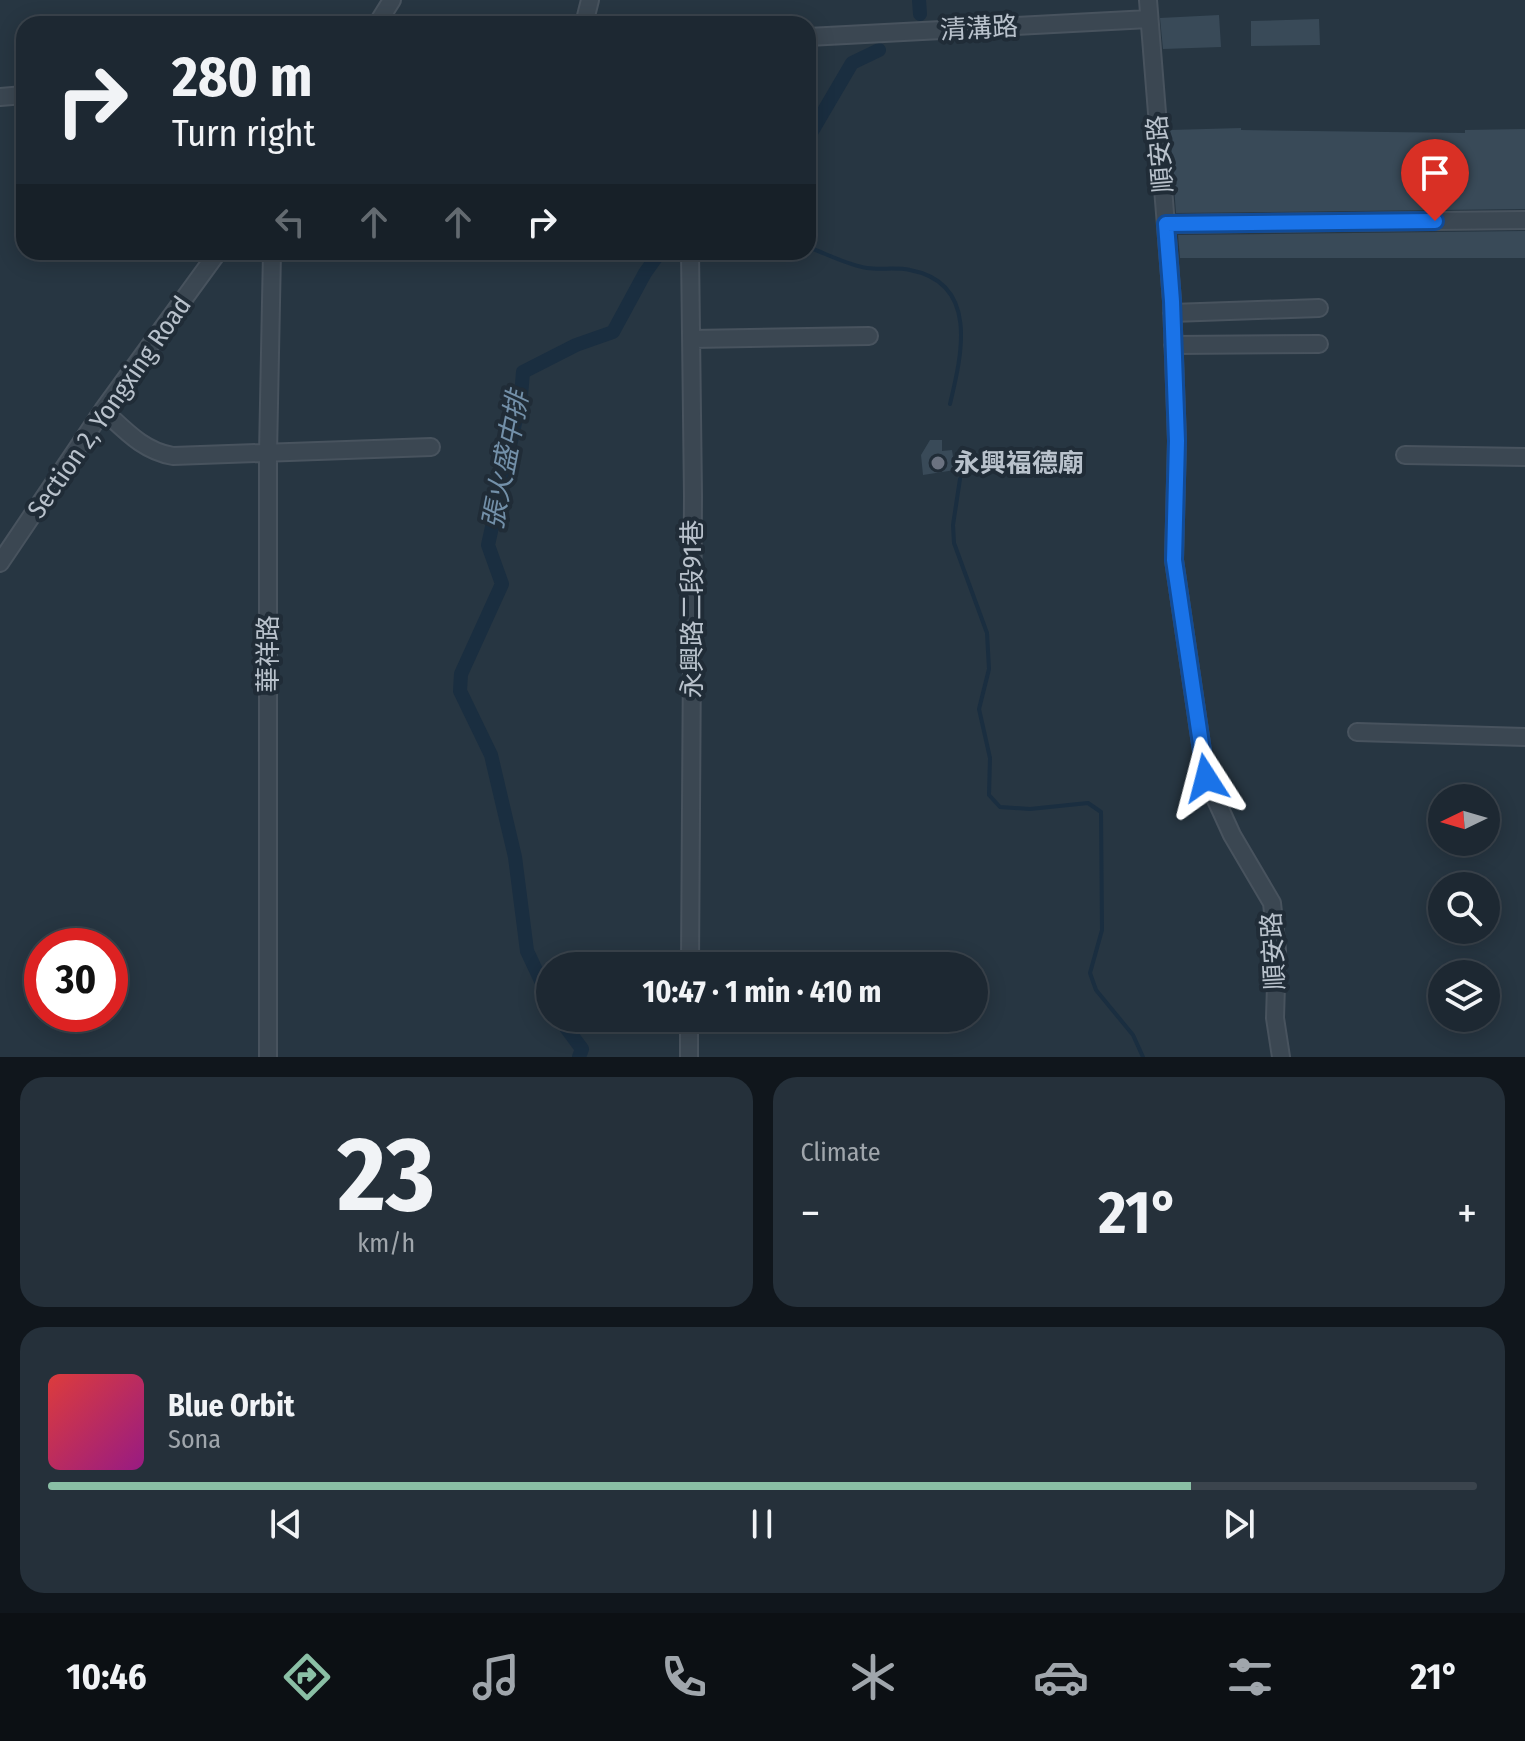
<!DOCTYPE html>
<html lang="en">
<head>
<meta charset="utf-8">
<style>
	body { margin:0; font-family:"Fira Sans Condensed","Noto Sans TC",sans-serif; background:#25303a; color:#f1f3f6; height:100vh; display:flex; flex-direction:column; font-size:30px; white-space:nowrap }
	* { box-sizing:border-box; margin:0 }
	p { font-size:26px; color:#a0a6ac }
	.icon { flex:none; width:44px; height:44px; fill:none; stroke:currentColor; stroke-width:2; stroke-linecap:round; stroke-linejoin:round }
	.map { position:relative; height:1057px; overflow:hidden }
	.details { display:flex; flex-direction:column; gap:20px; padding:20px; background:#10161c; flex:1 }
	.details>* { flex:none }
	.banner { position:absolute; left:16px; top:16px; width:800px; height:244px; border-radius:24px; box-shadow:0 4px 20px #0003,0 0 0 2px #3b444d; background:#1d2832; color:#f1f3f6; overflow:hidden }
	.needle { width:52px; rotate:265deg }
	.fabs { position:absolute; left:1428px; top:784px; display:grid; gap:16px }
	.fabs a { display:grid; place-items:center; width:72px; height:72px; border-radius:50%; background:#1d2832; box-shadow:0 4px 20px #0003,0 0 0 2px #3b444d; font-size:40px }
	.speed { position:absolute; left:24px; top:928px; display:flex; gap:16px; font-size:40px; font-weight:700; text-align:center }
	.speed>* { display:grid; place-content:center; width:104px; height:104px; border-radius:50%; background:#1d2832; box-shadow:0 4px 20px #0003,0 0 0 2px #3b444d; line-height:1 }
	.speed .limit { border:12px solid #d22; background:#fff; color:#111 }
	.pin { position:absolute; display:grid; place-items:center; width:68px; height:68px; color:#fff; margin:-82px -34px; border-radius:50% 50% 50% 0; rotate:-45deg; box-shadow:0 0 8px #0007 }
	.pin .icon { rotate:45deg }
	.me { position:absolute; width:88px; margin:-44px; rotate:351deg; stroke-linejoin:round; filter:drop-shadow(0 0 6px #0008) }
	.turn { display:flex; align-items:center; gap:28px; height:168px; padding:0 24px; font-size:36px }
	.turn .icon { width:104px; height:104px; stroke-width:2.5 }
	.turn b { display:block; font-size:56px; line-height:68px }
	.lanes { display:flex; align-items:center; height:76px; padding:0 24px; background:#0003; justify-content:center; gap:40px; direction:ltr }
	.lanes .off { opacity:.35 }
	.big { font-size:60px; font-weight:700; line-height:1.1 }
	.details .card { flex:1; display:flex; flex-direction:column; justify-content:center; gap:12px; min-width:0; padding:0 28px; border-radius:24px; background:#25303a }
	.details .dial { align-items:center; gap:0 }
	.dial b { font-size:104px; line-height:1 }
	.song { display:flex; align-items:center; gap:24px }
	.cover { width:96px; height:96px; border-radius:12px; background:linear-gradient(135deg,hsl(0 70% 55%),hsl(310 70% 35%)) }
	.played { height:8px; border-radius:4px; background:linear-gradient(90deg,#8abfa5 80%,#3b444d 80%) }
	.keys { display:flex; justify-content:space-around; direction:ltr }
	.heat { display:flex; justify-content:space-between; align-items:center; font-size:44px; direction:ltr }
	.details .tiles { flex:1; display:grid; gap:20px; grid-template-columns:1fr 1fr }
	.card:last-child { grid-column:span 2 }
	.trip { position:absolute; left:536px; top:952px; width:452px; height:80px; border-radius:40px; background:#1d2832; box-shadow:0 4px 20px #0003,0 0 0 2px #3b444d; font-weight:700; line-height:80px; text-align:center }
	.tabs { display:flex; height:128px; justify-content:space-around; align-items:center; background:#0c1014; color:#a0a6ac }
	.tabs .icon { width:56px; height:56px }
	.tabs .selected { color:#8abfa5 }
	.tabs b { font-size:36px; color:#f1f3f6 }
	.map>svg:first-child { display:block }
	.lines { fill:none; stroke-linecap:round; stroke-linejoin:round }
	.stream { stroke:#1a2e40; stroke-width:4 }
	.canal { stroke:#1a2e40; stroke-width:14 }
	.building { fill:#394a58 }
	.minor-casing { stroke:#48535e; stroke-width:20 }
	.minor { stroke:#3b4752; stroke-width:16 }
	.route-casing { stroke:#114b97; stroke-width:20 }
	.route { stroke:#1a73e8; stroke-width:14 }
	.worship-dot { fill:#6b7280; stroke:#202c37; stroke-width:3 }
	.labels { text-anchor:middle; stroke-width:8; stroke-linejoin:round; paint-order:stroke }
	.street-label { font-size:26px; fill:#b9c2cc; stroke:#202c37 }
	.poi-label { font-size:26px; font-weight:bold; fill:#b9c2cc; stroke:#202c37; text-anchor:start }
	.water-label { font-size:28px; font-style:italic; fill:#7390a9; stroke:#202c37 }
</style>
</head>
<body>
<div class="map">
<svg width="1525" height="1057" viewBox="0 0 1525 1057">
	<rect width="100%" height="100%" fill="#273642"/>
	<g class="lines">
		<path class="stream" d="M808,132H813
			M808,247C827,254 847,265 867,268C881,270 896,267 910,270C979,283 962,354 950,404
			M960,479L953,525L954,543L987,633L989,669L979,709L990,758L989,795L1000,807L1030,809L1088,803L1101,812L1102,930L1090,973L1096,990L1133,1035L1143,1057"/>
		<path class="canal" d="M919,0L920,14
			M808,138L852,63L879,50
			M550,1000L527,951L515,857L491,755L460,691L461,674L502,584L488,545L521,396L523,372L576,345L613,332L645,273L660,252
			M559,1018L582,1049L579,1057"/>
	</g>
	<path class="building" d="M1219,15L1221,47L1163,49L1160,18Z
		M1319,19L1320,45L1251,46V21Z
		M1241,128V130L1465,133V130L1525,129V209L1176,213L1170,130Z
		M1525,231V258H1180L1178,235Z
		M930,440H942V451L952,450L955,470L923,475L921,455Z"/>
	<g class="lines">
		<g class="minor-casing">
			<path id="minor" d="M1148,0L1172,301L1177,441L1174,560L1206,778L1232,835L1272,903L1277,950L1275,1018L1281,1057
				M377,24L392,0
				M584,24L590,0
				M808,37L1149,19
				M0,97L24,95
				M1166,224L1525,220
				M1172,313L1319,308
				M692,339L869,336
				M1173,345L1319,344
				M103,410C125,430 143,451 173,456L431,447
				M1405,455L1525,457
				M0,563L103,410L218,252
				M1357,732L1525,737
				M690,966L693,496L690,252
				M268,1057V454L272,252
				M689,1057V1018"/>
		</g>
		<use href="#minor" class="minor"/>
	</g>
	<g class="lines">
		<g class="route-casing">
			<path id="route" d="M1206,778L1174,560L1177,441L1172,301L1166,224L1435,221"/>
		</g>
		<use href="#route" class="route"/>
	</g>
	<circle class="worship-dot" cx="938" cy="463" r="8"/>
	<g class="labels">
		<g class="street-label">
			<text transform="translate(979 28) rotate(-3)" y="9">清溝路</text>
			<text transform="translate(1160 154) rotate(-95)" y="9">順安路</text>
			<text transform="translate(109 407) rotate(-55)" y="9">Section 2, Yongxing Road</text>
			<text transform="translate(692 609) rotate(-90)" y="9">永興路二段91巷</text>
			<text transform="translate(268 654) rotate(-90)" y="9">華祥路</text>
			<text transform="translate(1273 951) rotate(-93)" y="9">順安路</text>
		</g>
		<g class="poi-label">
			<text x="954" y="472">永興福德廟</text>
		</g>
		<g class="water-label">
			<text transform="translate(505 460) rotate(-79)" y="10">張火盛中排</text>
		</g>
	</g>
</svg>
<div class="fabs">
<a><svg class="needle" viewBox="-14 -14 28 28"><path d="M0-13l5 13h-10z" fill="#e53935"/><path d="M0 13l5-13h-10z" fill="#a0a6ac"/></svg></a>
<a><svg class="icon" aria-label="search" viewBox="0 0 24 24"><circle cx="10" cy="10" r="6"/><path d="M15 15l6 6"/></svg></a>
<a><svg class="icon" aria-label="layers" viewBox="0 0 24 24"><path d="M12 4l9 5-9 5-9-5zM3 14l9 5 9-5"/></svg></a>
</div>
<div class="speed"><div class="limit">30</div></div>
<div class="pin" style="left:1435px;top:221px;background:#d93025"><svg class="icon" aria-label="arrive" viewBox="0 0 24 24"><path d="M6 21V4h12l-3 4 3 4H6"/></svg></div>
<svg class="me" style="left:1206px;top:778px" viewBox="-20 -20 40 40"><path d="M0-17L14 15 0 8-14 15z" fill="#1a73e8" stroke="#fff" stroke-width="4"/></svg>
<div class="trip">10:47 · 1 min · 410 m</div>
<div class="banner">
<div class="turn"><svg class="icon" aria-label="right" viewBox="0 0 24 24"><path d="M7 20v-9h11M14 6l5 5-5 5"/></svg><div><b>280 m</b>Turn right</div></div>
<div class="lanes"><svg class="icon off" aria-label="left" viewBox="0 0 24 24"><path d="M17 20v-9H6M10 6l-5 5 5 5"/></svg><svg class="icon off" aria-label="ahead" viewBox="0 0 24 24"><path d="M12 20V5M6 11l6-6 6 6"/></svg><svg class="icon off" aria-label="ahead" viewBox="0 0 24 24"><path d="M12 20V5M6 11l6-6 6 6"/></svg><svg class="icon" aria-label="right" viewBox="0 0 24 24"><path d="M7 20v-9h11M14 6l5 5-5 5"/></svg></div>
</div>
</div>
<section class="details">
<div class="tiles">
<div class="card dial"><b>23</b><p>km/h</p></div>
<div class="card"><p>Climate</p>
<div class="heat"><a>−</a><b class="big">21°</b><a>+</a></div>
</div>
<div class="card">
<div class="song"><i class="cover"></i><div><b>Blue Orbit</b><p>Sona</p></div></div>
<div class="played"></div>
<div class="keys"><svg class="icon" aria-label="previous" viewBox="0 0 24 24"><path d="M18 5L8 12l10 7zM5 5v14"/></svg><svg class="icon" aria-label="pause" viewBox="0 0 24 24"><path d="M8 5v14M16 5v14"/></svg><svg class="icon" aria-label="next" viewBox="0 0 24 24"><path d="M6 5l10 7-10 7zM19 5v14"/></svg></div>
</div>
</div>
</section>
<nav class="tabs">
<b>10:46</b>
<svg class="icon selected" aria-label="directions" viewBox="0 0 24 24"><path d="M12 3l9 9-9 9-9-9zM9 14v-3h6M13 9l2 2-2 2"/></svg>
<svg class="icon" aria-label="music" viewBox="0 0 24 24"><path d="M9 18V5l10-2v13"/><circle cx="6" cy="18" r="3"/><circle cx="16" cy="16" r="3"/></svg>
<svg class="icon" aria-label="phone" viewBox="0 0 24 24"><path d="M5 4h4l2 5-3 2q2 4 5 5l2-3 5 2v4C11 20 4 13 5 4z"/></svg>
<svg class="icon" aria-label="climate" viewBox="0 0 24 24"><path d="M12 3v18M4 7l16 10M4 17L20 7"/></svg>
<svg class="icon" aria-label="car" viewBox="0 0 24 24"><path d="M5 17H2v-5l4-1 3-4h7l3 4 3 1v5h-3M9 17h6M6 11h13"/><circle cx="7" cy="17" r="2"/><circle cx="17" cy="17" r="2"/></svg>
<svg class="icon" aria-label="filters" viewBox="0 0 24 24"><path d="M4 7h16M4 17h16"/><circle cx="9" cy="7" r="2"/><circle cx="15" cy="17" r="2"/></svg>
<b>21°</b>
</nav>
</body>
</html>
